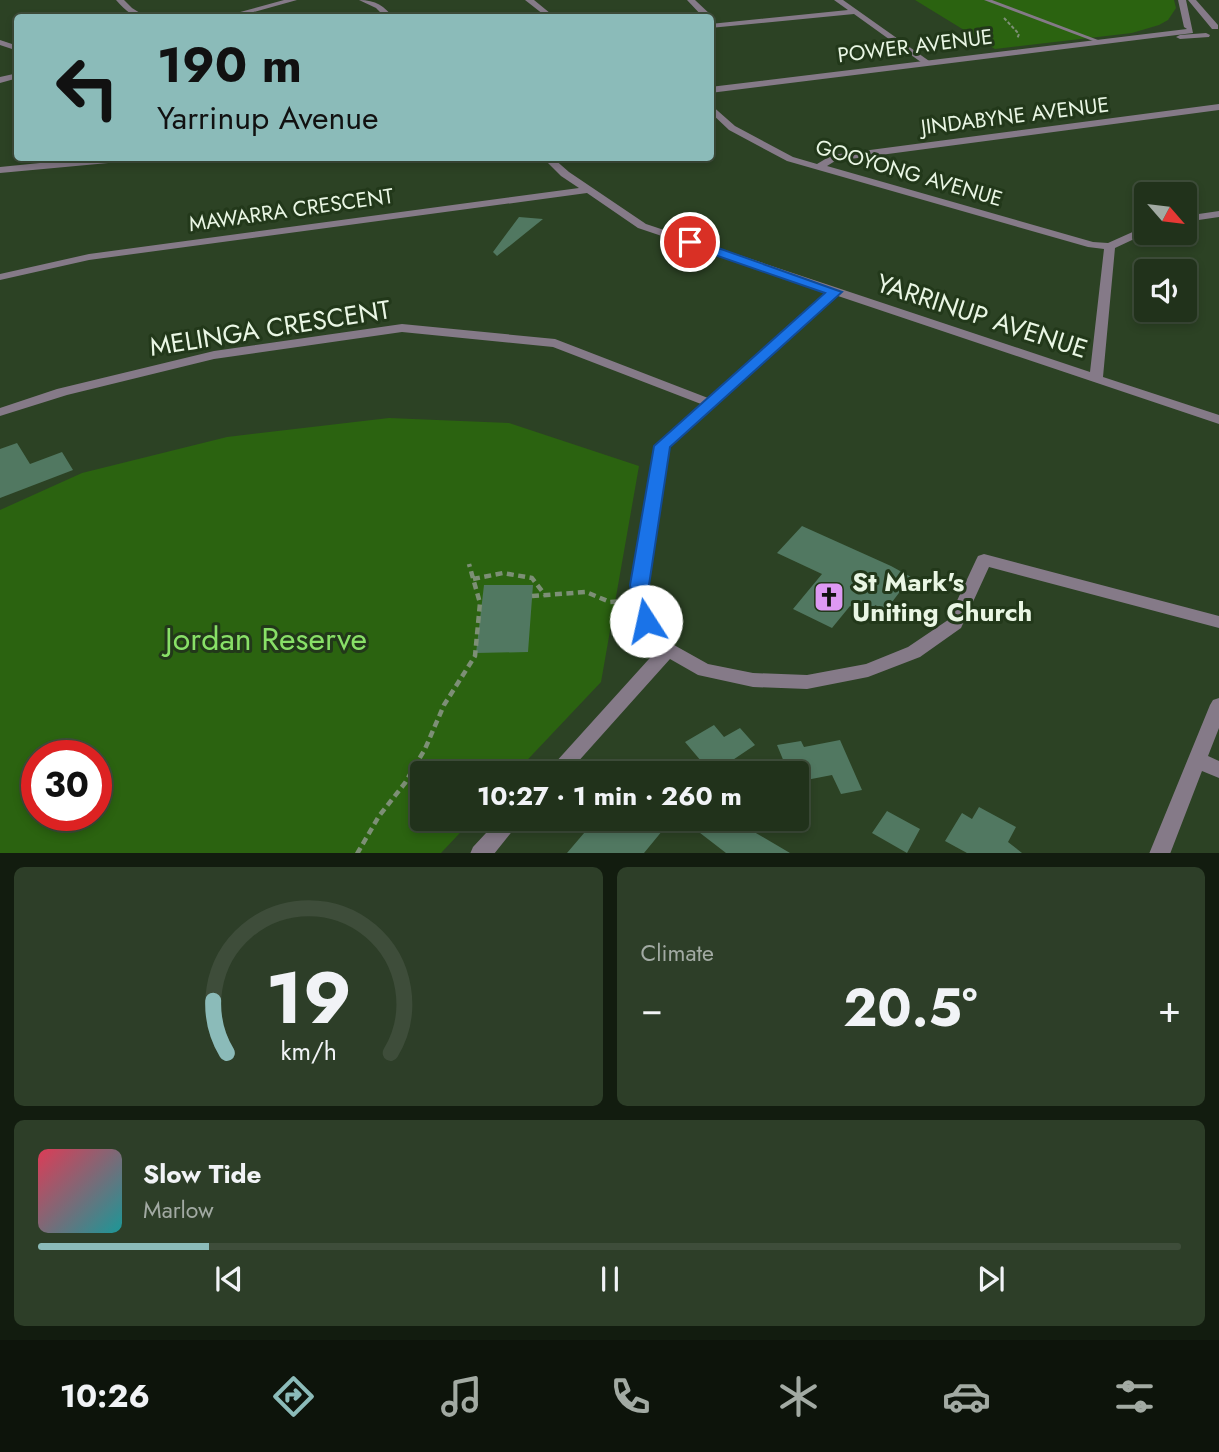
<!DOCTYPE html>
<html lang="en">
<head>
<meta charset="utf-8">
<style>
	body { margin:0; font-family:Jost,sans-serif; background:#2d3e28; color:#f1f3f6; height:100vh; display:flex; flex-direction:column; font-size:26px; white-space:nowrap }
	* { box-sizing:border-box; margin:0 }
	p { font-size:23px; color:#a2aaa3 }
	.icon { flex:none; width:38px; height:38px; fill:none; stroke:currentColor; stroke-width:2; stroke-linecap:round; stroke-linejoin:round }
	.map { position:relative; height:853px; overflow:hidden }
	.drawer { display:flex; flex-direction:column; gap:14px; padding:14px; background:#121c0f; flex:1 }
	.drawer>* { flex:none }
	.hud { position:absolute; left:14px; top:14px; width:700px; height:147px; border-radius:7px; box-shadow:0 4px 10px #0003,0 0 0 2px #3e4d3a; background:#8bbbb9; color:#111; overflow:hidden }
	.needle { width:46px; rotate:118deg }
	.controls { position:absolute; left:1134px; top:182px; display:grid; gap:14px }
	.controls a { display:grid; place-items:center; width:63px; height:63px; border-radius:7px; background:#21321b; box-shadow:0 4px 10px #0003,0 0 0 2px #3e4d3a; font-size:35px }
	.speed { position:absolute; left:21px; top:740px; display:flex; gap:14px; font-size:35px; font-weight:700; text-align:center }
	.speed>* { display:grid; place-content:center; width:91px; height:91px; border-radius:50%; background:#21321b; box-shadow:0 4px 10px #0003,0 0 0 2px #3e4d3a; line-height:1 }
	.speed .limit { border:10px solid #d22; background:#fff; color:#111 }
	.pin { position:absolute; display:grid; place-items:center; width:60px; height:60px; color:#fff; margin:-30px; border:4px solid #fff; border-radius:50%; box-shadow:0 2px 7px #0007 }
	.me { position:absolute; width:77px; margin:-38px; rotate:350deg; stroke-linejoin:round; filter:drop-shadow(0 0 5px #0008) }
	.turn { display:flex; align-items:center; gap:24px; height:147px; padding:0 28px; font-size:32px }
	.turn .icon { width:91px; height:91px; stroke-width:2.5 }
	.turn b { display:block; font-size:49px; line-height:60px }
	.big { font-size:52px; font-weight:700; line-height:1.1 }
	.drawer .widget { flex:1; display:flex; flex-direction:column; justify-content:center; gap:10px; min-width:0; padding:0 24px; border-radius:10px; background:#2d3e28 }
	.drawer .dial { align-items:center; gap:0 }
	.dial svg { height:182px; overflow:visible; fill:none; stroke:#3e4d3a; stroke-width:7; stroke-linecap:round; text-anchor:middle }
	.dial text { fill:#f1f3f6; stroke:none }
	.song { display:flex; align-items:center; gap:21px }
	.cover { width:84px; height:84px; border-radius:10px; background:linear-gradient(135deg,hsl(350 70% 55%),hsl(180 70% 35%)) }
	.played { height:7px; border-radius:4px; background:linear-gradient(90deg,#8bbbb9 15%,#3e4d3a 15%) }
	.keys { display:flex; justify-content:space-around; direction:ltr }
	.heat { display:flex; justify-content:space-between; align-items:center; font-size:38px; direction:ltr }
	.drawer .tiles { flex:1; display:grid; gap:14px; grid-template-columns:1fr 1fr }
	.widget:last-child { grid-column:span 2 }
	.trip { position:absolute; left:410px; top:761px; width:399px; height:70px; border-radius:7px; background:#21321b; box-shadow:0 4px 10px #0003,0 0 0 2px #3e4d3a; font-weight:700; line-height:70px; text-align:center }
	.dock { display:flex; height:112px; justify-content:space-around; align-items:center; background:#0d140b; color:#a2aaa3 }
	.dock .icon { width:49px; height:49px }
	.dock .on { color:#8bbbb9 }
	.dock b { font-size:32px; color:#f1f3f6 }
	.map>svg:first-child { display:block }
	.green { fill:#2b6310; fill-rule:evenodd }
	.building { fill:#517861 }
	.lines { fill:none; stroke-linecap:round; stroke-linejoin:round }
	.path-far1 { stroke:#7d8f76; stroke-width:2; stroke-dasharray:3.5 2; stroke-linecap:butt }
	.path { stroke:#7d8f76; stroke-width:4.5; stroke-dasharray:7 4.5; stroke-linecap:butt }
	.service { fill:#857a88; fill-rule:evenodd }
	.minor { fill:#857a88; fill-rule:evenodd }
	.tertiary { fill:#857a88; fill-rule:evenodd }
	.route { fill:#1a73e8; stroke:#114b97; stroke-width:2 }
	.labels { text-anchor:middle; stroke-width:6; stroke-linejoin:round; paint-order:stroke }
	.far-street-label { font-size:21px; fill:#e9f6e4; stroke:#22381a }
	.street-label { font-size:26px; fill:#e9f6e4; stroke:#22381a }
	.poi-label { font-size:26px; font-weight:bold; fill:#e9f6e4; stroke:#22381a; text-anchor:start }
	.near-park-label { font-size:32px; fill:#88e067; stroke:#22381a }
</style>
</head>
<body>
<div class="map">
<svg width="1219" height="854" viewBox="0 0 1219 854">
	<rect width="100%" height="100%" fill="#2c4224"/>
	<path class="green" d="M915,0H1174L1176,8L1168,20L1159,25L1132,33L995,49Z
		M389,418L509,423L639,466L601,682L515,773L422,774V819H473L441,853H0V510L82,473L227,437ZM37,756H96V816H37Z"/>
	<path class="building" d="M519,217L543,219L497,256L493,252Z
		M17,443L30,464L62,452L73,470L0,498V449Z
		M802,526L891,566L911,577L886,610L875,605L872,613L850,606L832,628L793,609L822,574L777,553Z
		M484,585H533L528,652L476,653Z
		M714,725L724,737L740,728L755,745L712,774L685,742Z
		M840,740L862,790L841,794L832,775L796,782V774H789L777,745L801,741L804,747Z
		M979,807L1016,827L1008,842L1022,853H967L945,841L962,813L972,819Z
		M887,811L920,829L907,853L872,833Z
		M596,819H672L644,853H567Z
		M682,819H732L790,853H726Z"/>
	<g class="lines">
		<path class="path-far1" d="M1004,18L1019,34L1017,39"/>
		<path class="path" d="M473,579L503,573L532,578L545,595
			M532,596L586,592L610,602L626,601
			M357,854L379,816L405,783L425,749L444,705L475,656L480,603L469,564"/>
		<path class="service" d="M984,0H992L1106,43L1101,44Z"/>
		<path class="minor" d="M116,0H124L132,8L148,18C133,18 126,11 116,0Z
			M284,0H297L232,18H218Z
			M359,0C376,0 384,6 394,18H386L376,8Z
			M525,0H534L556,18H548Z
			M687,0H695L712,16V20L704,18Z
			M834,0H843L932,63L925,65L854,14L710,28V24L848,10Z
			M0,40L18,46V51L0,45Z
			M18,73V78L0,83V77Z
			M710,104L735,126L793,157L817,164L832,155L1219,104V110L835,161L827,166L1093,242L1108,243L1146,226L1147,233L1115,248L1103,377L1219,415V424L838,296L669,447L648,585L654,619L674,645L708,664L753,673L807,675L866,664L908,647L948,620L976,560L978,556L984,554L1219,616V628L989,567L961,628L920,657L868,677L807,689L753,687L698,675L670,659L567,774H545L658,649L637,621L632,585L655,446L701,404L553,347L402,332L214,359L67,395L0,416V408L57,389L214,351L402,324L555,339L708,398L828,292L638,228L587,193L89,260L0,280V274L89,254L579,188L561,176L543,158H553L569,172L646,224L1090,372L1104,249L1088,247L787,161L729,130L710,112Z
			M1219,211V217L1185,222V216Z
			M1219,698V728L1208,756L1219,761V778L1202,771L1170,854H1149L1210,705L1213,700Z
			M499,819H522L494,854H470L473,847Z"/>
		<path class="tertiary" d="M1178,0H1186L1193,33L710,93V87L1187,29L1184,27Z
			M1188,0H1196L1218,25V29H1212Z
			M1206,33L1210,35L1209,37L1180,39L1176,37L1180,35Z
			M90,158H135L130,161L0,173V167Z"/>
	</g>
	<path class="route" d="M690,238L842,292L670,447L649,585L656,621L646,628L636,621L630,585L654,446L825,293L686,245V240Z"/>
	<defs>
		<g id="church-square" transform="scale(1.575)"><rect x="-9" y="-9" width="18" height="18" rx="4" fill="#dd99f3" stroke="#22381a"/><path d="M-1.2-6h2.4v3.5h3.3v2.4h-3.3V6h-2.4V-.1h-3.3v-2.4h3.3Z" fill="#111"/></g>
	</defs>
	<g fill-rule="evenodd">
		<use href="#church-square" x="829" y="597"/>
	</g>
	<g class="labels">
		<g class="far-street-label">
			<text transform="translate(915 46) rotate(-7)" y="7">POWER AVENUE</text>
			<text transform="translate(1015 116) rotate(-7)" y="7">JINDABYNE AVENUE</text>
			<text transform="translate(909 173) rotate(16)" y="7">GOOYONG AVENUE</text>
			<text transform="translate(291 210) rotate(-8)" y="7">MAWARRA CRESCENT</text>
		</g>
		<g class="street-label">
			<text transform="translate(982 316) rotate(18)" y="9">YARRINUP AVENUE</text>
			<text transform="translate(270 328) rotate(-9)" y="9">MELINGA CRESCENT</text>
		</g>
		<g class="poi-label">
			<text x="852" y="591">St Mark's<tspan x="852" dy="30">Uniting Church</tspan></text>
		</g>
		<g class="near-park-label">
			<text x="266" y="650">Jordan Reserve</text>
		</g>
	</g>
</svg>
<div class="controls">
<a><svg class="needle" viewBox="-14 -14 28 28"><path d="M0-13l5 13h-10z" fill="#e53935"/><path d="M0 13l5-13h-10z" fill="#a2aaa3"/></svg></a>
<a><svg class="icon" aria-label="sound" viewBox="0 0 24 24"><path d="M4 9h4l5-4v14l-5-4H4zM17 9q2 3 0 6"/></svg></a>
</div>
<div class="speed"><div class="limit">30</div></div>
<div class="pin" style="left:690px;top:242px;background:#d93025"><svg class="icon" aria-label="arrive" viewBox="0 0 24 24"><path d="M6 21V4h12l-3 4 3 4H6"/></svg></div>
<svg class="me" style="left:646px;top:621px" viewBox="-20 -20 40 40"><circle r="19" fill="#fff"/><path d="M0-13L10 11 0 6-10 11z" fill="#1a73e8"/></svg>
<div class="trip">10:27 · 1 min · 260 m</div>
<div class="hud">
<div class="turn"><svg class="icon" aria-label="left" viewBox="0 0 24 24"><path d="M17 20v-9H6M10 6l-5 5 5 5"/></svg><div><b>190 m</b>Yarrinup Avenue</div></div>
</div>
</div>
<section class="drawer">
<div class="tiles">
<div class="widget dial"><svg viewBox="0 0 100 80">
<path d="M14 69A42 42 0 1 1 86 69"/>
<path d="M14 69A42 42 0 0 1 8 46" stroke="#8bbbb9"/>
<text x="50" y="56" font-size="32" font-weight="700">19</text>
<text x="50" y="72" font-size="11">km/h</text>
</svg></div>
<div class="widget"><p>Climate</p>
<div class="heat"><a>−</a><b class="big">20.5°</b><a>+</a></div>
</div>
<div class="widget">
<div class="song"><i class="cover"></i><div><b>Slow Tide</b><p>Marlow</p></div></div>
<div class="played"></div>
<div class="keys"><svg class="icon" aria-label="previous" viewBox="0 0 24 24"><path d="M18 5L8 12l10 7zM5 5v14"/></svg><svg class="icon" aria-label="pause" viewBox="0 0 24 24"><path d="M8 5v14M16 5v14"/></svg><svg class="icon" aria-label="next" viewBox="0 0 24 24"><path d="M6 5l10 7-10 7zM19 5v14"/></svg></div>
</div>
</div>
</section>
<nav class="dock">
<b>10:26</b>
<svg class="icon on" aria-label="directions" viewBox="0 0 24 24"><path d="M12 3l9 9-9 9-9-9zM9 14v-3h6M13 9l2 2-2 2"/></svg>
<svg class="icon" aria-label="music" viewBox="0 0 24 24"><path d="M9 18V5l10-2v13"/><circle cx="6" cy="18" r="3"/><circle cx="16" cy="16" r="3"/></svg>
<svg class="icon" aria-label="phone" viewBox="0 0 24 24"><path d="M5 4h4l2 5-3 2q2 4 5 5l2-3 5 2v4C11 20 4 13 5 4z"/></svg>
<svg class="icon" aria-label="climate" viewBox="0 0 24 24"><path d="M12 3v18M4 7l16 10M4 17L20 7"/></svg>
<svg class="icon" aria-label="car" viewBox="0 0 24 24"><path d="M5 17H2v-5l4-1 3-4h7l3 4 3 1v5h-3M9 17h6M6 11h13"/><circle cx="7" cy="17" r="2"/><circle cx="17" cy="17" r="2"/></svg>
<svg class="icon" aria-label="filters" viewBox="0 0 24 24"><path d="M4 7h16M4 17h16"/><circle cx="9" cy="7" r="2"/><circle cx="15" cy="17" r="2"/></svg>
</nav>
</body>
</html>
